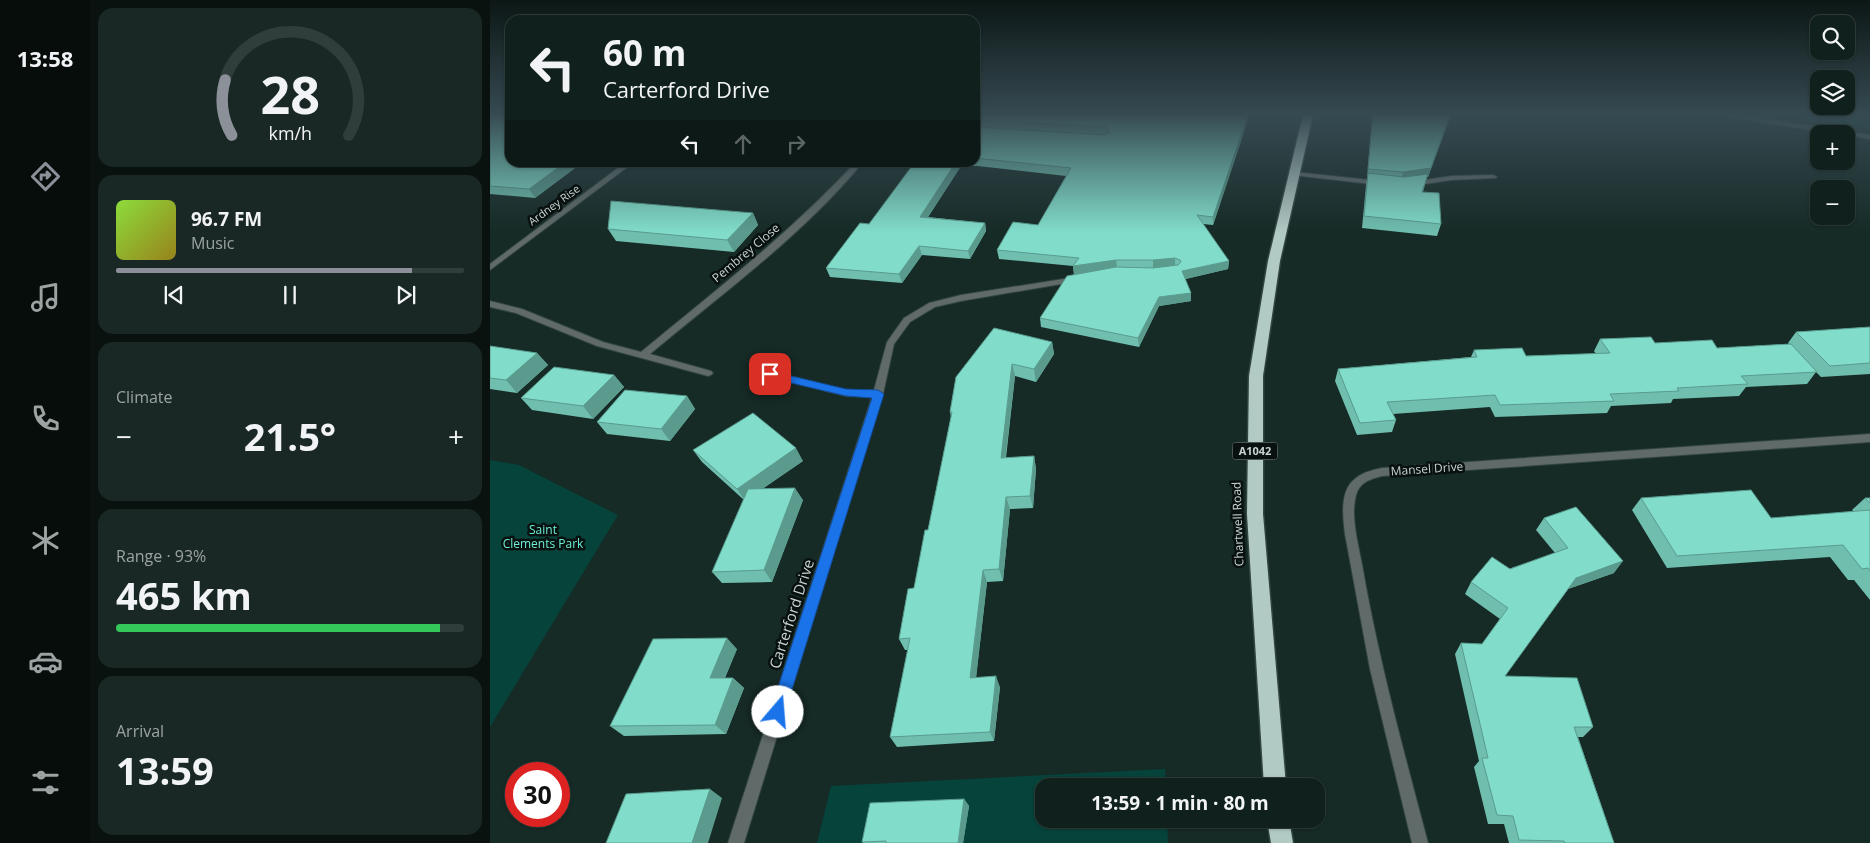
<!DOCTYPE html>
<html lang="en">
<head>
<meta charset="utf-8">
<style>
	body { margin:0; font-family:"Open Sans",sans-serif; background:#192825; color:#f1f3f6; height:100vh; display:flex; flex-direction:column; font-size:19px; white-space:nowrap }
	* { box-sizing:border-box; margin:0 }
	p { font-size:16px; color:#9ca3a3 }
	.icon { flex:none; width:28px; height:28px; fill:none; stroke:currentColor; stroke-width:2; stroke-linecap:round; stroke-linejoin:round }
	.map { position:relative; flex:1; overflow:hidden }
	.details { display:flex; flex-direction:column; gap:8px; padding:8px; background:#09120f; width:400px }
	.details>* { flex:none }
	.top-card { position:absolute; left:15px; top:15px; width:475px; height:152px; border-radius:15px; box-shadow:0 1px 4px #0004,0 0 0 1px #303e3b; background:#10201c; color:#f1f3f6; overflow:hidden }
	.buttons { position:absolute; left:1320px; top:15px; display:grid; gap:10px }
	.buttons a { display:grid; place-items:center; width:45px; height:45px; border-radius:10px; background:#10201c; box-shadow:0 1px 4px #0004,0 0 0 1px #303e3b; font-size:25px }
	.speed { position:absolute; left:15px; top:762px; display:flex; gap:10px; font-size:25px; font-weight:700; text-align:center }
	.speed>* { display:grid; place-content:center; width:65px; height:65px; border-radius:50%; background:#10201c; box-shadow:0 1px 4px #0004,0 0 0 1px #303e3b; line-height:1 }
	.speed .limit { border:8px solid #d22; background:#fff; color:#111 }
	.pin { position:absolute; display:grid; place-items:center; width:42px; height:42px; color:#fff; margin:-21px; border-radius:10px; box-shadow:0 2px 8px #0006 }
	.me { position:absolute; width:55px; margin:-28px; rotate:18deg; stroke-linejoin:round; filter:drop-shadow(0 0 4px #0008) }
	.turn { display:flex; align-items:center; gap:18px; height:105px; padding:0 15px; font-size:22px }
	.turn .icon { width:65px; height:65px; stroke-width:2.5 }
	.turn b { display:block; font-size:35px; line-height:42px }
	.lanes { display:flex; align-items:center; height:48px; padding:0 15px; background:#0003; justify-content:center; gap:25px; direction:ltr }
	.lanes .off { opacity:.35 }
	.big { font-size:38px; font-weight:700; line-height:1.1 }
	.details .tile { flex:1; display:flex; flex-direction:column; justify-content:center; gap:8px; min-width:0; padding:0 18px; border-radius:15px; background:#192825 }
	.details .dial { align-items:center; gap:0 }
	.dial svg { height:130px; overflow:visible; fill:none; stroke:#303e3b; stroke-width:7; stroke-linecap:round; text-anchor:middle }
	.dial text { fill:#f1f3f6; stroke:none }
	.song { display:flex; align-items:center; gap:15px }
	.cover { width:60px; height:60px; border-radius:8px; background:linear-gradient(135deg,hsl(90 70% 55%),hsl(50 70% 35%)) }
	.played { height:5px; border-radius:2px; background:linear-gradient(90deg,#8c9099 85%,#303e3b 85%) }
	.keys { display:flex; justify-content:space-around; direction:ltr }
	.heat { display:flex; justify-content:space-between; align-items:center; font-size:28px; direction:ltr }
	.charge { height:8px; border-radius:4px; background:linear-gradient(90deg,#34c759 93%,#303e3b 0) }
	.trip { position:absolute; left:545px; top:778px; width:290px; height:50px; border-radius:15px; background:#10201c; box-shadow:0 1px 4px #0004,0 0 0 1px #303e3b; font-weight:700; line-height:50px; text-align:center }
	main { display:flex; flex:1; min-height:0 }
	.menu { display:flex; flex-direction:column; width:90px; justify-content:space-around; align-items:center; background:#060d0b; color:#9ca3a3 }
	.menu .icon { width:35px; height:35px }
	.menu .active { color:#8c9099 }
	.menu b { font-size:22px; color:#f1f3f6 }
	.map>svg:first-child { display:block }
	.green { fill:#06433a }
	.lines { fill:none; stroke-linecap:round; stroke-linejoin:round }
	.street-casing { stroke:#324541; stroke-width:2 }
	.highway-casing { stroke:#324541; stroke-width:3 }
	.street { fill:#606a68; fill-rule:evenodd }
	.highway { fill:#b2cac4; fill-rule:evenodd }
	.wall { fill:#6fbeae }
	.shaded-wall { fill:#5a9b8d }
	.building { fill:#81ddca; stroke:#5a9b8d }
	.route { fill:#1a73e8; stroke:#114b97 }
	.labels { text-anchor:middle; stroke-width:5; stroke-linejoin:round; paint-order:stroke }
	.far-street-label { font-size:11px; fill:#c8d4d1; stroke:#08110f }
	.shield { fill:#08110f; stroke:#8e9a97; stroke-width:1 }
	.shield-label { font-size:11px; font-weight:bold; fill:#c8d4d1 }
	.street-label { font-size:12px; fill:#c8d4d1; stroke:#08110f }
	.park-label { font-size:12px; fill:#6cf0d7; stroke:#08110f }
	.near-street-label { font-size:15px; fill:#c8d4d1; stroke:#08110f }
</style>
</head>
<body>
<main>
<nav class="menu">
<b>13:58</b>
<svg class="icon active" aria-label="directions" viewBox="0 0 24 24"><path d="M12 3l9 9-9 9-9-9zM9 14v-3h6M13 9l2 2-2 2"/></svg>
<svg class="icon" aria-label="music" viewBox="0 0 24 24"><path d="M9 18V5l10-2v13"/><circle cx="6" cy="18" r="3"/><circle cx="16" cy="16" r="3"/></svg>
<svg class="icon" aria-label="phone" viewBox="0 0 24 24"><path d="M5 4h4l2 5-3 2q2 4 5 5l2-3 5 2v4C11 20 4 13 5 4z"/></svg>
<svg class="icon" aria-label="climate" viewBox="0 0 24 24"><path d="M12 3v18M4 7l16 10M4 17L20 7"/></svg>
<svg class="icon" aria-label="car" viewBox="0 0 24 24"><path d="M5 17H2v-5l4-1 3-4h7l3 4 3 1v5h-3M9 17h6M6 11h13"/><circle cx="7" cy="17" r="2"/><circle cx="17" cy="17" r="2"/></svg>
<svg class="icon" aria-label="filters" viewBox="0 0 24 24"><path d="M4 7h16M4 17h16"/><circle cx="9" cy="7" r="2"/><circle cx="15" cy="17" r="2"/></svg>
</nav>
<section class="details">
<div class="tile dial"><svg viewBox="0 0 100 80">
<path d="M14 69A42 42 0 1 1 86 69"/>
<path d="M14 69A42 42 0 0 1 10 35" stroke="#8c9099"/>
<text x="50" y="56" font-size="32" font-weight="700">28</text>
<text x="50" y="72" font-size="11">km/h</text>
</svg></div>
<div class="tile">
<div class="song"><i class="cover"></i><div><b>96.7 FM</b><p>Music</p></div></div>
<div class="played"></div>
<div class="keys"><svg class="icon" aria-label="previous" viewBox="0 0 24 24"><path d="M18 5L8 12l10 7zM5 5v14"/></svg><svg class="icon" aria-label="pause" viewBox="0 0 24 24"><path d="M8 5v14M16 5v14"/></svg><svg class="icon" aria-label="next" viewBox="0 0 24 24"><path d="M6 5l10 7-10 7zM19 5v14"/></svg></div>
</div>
<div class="tile"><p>Climate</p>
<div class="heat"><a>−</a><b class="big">21.5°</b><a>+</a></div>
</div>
<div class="tile"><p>Range · 93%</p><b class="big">465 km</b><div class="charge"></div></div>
<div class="tile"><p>Arrival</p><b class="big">13:59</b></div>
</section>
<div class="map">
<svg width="1380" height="843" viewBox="0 0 1380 843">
	<rect width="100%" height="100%" fill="#162a26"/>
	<path class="green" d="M1292,115H1380V128Z
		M0,460L29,465L128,515L0,727Z
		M675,769L676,786H554V819H677L678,843H327L341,786Z"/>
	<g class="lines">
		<g class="street-casing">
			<path id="street" d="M1236,115H1249L1380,135V139L1356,135V134H1347L1239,117Z
				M136,162H144L0,270V264Z
				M366,162H373C312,236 233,293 160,354L221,371L223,373L221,375L218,376L107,346L26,313L0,307V301L32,309L113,342L151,352C225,291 300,233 366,162Z
				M804,172L890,181L894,183L890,185L802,175V173Z
				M1003,175L1007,177L1005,178L961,180L922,186L918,184L922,182L961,176Z
				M586,277L590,279L589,281L471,301L445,307L420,322L404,344L393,394L254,843H238L382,397L356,396L277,376L275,374L277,372L280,371L356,390H384L397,342L414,318L439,303L471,295Z
				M1380,434V442L892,476C880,479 870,482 866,495C860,518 869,546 873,570C889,662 914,752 938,843H922L880,669L855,534C853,517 849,490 866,478C873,472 883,470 892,468Z"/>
		</g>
		<g class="highway-casing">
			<path id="highway" d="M813,115H823L790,261L773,376V514L796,786H774L757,514L759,376L778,261Z
				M777,819H799L803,843H781Z"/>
		</g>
		<use href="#street" class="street"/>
		<use href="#highway" class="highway"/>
	</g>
	<path class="wall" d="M0,115L20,162H97L93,165H89L45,198L0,194Z
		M485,115H758L757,123L723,225L713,224L739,261L738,269L695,279L701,293V301L669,306L649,347L551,327L550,318L584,274L583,266L509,259L507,250L548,225L576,176L488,166H471L438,217L495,223L496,231L480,259L432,255L412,283L340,277L336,268L379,224L425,162H485Z
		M882,115H961L938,177H937L933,192L951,224L947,236L872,228L876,185L877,178Z
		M263,213L268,225L244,252L126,241L118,229Z
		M1380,327V374L1331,377L1326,372L1317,384L1256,387L1249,396L1183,399L1181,403L1121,406L1117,413L1005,417L1000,407L903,414L906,420L902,432L867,435L845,381L848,369L981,357L984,350L1036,356L1106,354L1104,351L1110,339L1227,348L1299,344L1298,343L1306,332Z
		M562,342L564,354L546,382L525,376L516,458L544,456L546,469L543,508L520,509L513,581L497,582L486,677L510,687L504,741L407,747L400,737L418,650H415L409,639L424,588L438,530L461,417L460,412L466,377Z
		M0,346L47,353L58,365L27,393L0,389Z
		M124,375L134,387L103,419L42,410L31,398Z
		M197,396L205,409L180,441L117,434L107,422Z
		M203,450L313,461L272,489L313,500L282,582L232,583L222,572L254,500L212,462Z
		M1151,498L1281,518L1364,512L1362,510L1375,498H1380V600L1364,580H1358L1340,557L1177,568L1142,510Z
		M1054,518L1124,573L1078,589L1015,676L1103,727L1093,737H1088L1124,843H1019L1014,824H998L984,767L989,761L965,654L971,643L992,644L1010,619L975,594L981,582L1065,553L1046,530Z
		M247,649L235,678H243L254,688L236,734L134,736L120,726Z
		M474,799L479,806L473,843H373L372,842Z"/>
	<path class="shaded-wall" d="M758,115L757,123L723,225V217Z
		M960,115H961L938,177H937L929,203L911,181L913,172Z
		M76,162H88L89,165L45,198L39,189Z
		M91,162H97L93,165Z
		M466,162H470L471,166L433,225L430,217Z
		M263,213L268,225L244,252L237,240Z
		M495,223L496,231L480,259L478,251Z
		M429,246L432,255L412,283L409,274Z
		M685,258V266L663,269V260Z
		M626,260L627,268L584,275L583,266Z
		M739,261L738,269L692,280V271Z
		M701,293V301L669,306L649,347L648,338L669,297Z
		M562,342L564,354L546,382L544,369Z
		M47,353L58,365L27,393L16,380Z
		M522,364L525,376L514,470L511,458Z
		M124,375L134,387L103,419L93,406Z
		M197,396L205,409L180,441L171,429Z
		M306,448L313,461L255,501L247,489Z
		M544,456L546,469L543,508L540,496Z
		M305,488L313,500L282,582L274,570Z
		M516,497L520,509L513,581L509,569Z
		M1133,561L1124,573L1078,589L1086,578Z
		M493,570L497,582L485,688L480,678Z
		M237,638L247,649L230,688L220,678Z
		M506,676L510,687L504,741L500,732Z
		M243,678L254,688L236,734L225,725Z
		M220,789L232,798L218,843H202Z
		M474,799L479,806L473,843H468Z"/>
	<path class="building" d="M0,115H20V162H76L39,189L0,186Z
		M485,115H758L723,217L707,215L739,261L692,271L701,293L669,297L648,338L550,318L577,276L626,267L663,268L688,265L691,262L690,260L685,258L663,260H626L583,266L589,258L507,250L523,222L548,225L581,168L485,158V127L615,135L620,132L616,127L485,120Z
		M883,115H960L941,168L913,172L878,169Z
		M425,162H466L430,217L495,223L478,251L429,246L409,274L336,268L370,223L379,224Z
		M878,173L914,177L938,174L932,192L949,193L951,224L874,216Z
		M121,201L263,213L237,240L118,229Z
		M1380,327V363L1340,366L1306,332Z
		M504,328L562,342L544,369L522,364L511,458L544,456L540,496L516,497L509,569L493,570L480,678L506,676L500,732L400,737L420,638L409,639L418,589L424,588L435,530H438L462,412H460L466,377Z
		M1161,337L1165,343L1222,340L1227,348L1301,344L1327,372L1251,376L1258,384L1187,388L1189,391L1120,394L1124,401L1010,405L1005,395L897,402L906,420L870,423L848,369L987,357L984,350L1032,348L1036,356L1120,353L1110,339Z
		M0,346L47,353L16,380L0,378Z
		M64,367L124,375L93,406L31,398Z
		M135,390L197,396L171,429L107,422Z
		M263,413L306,448L247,489L203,450Z
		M305,488L274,570L222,572L258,489Z
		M1261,490L1281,518L1380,510V571L1378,568L1372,569L1353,545L1187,556L1151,498Z
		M1375,498H1380V503Z
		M1086,507L1133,561L1086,578L1015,676L1087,678L1103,727H1084L1124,843H1075L1074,841L1029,840L1023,816L1007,815L992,758H998L971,643L992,644L1018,608L981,582L1002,557L1020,569L1078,548L1054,518Z
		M237,638L220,678H243L225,725L120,726L163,639Z
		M220,789L202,843H116L136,794Z
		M474,799L468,843H396V841L372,842L380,803Z"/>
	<linearGradient id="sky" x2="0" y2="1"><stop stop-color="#0c1715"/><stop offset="0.49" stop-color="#364a52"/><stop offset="1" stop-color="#364a52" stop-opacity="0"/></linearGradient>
	<rect width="1380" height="233" fill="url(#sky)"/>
	<path class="route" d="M280,371L356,389L388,390L394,394L295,712L293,718L288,720L282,718L280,712L382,398L356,396L276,377L275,374Z"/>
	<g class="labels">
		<g class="far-street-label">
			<text transform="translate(64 205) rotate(-36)" y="4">Ardney Rise</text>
		</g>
		<rect class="shield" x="742.5" y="442.5" width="45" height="17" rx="4"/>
		<g class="shield-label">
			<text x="765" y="455">A1042</text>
		</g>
		<g class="street-label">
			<text transform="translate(256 253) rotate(-40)" y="4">Pembrey Close</text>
			<text transform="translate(937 469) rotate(-4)" y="4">Mansel Drive</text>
			<text transform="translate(748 524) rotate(-92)" y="4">Chartwell Road</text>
		</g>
		<g class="park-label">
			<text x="53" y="534">Saint<tspan x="53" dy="14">Clements Park</tspan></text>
		</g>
		<g class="near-street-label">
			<text transform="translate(302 614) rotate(-72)" y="5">Carterford Drive</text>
		</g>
	</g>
</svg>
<div class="buttons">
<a><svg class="icon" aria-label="search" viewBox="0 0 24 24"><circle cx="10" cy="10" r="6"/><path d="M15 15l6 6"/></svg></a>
<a><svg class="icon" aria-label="layers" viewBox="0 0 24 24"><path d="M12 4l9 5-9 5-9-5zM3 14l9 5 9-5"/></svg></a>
<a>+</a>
<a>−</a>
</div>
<div class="speed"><div class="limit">30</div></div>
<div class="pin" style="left:280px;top:374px;background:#d93025"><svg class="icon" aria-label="arrive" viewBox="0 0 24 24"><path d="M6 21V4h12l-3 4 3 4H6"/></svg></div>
<svg class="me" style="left:288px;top:712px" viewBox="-20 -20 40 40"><circle r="19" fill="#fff"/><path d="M0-13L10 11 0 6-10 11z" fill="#1a73e8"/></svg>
<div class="trip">13:59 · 1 min · 80 m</div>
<div class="top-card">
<div class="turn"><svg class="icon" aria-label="left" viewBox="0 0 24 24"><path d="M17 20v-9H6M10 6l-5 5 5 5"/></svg><div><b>60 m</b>Carterford Drive</div></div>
<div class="lanes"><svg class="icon" aria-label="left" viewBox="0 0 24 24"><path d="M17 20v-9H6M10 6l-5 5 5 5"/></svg><svg class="icon off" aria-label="ahead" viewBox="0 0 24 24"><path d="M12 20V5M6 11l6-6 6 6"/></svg><svg class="icon off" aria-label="right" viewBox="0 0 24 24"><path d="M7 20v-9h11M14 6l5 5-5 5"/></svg></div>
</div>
</div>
</main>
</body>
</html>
